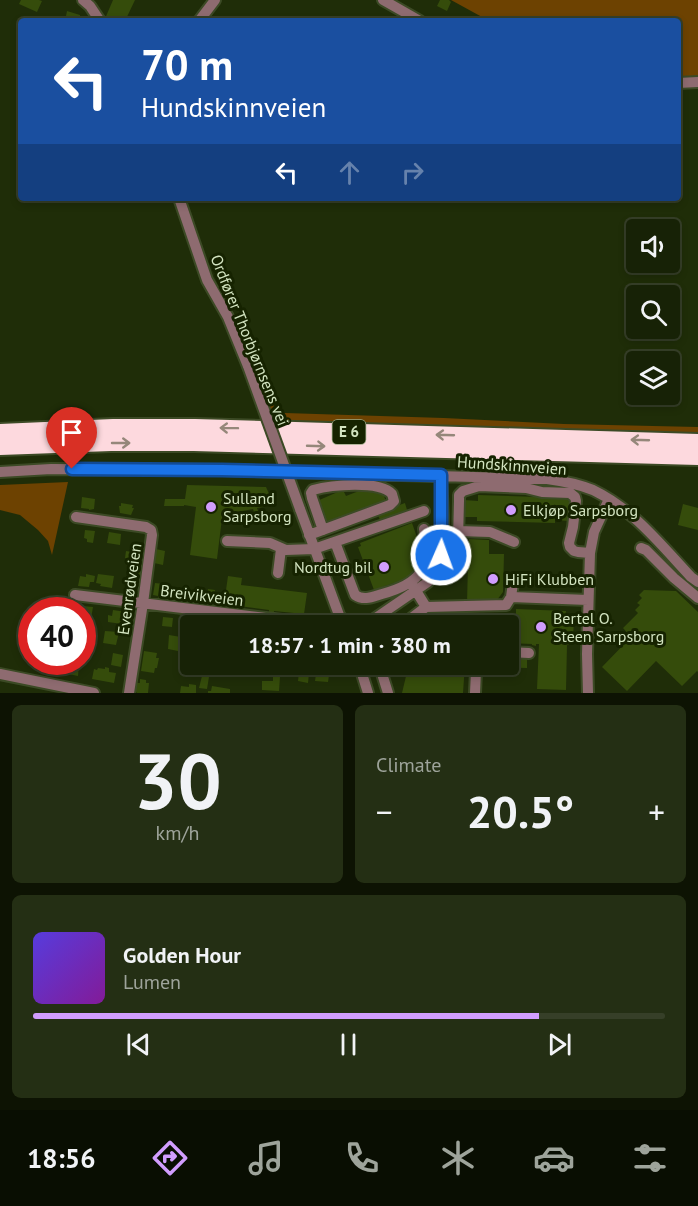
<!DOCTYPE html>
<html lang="en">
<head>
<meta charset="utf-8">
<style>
	body { margin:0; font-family:"PT Sans",sans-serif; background:#242f14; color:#f1f3f6; height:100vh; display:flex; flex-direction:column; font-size:22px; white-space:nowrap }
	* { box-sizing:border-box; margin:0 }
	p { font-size:20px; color:#9ea49b }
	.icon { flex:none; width:33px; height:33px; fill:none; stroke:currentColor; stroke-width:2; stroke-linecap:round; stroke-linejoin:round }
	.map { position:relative; height:693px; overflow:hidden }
	.panel { display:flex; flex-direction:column; gap:12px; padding:12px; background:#0d1303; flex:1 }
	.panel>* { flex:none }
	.hud { position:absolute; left:18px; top:18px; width:663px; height:183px; border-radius:6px; box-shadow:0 3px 9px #0003,0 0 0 2px #363f28; background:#1a4fa0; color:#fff; overflow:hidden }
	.controls { position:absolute; left:626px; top:219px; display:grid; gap:12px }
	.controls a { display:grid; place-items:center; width:54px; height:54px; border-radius:6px; background:#172206; box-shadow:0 3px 9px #0003,0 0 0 2px #363f28; font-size:30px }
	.speed { position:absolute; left:18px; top:597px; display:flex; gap:12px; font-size:30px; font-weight:700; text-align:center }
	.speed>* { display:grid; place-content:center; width:78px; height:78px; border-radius:50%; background:#172206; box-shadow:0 3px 9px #0003,0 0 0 2px #363f28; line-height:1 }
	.speed .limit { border:9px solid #d22; background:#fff; color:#111 }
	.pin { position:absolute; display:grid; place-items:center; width:51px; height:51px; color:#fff; margin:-62px -26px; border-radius:50% 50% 50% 0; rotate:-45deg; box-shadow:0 0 6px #0007 }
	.pin .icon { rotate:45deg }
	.me { position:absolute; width:66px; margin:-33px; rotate:2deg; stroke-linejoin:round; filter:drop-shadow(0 0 4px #0008) }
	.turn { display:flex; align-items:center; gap:21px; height:126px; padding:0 24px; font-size:27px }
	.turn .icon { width:78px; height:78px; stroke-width:2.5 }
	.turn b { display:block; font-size:42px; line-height:51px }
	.lanes { display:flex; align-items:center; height:57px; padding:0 24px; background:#0003; justify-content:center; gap:30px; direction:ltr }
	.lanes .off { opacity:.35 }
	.big { font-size:45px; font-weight:800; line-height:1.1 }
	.panel .tile { flex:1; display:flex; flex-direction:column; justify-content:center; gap:9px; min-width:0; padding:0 21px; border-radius:9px; background:#242f14 }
	.panel .dial { align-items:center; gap:0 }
	.dial b { font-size:78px; line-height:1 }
	.song { display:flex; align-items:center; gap:18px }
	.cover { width:72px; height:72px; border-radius:9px; background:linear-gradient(135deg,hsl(250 70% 55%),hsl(290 70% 35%)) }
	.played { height:6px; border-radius:3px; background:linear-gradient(90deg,#d19dfe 80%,#363f28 80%) }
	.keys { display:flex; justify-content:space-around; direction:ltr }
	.heat { display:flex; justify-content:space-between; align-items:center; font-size:33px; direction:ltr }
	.panel .tiles { flex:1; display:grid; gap:12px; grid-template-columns:1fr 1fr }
	.tile:last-child { grid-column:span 2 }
	.trip { position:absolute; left:180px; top:615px; width:339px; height:60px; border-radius:6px; background:#172206; box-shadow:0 3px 9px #0003,0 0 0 2px #363f28; font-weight:800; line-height:60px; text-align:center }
	.tab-bar { display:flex; height:96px; justify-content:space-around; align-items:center; background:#090e02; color:#9ea49b }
	.tab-bar .icon { width:42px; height:42px }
	.tab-bar .selected { color:#d19dfe }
	.tab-bar b { font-size:27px; color:#f1f3f6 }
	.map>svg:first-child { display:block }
	.green { fill:#6d4201 }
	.building { fill:#354c0b }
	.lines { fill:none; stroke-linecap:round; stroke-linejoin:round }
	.minor-casing { stroke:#3c4a25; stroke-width:14 }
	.highway-casing { stroke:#3c4a25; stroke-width:20 }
	.minor { stroke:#8e6b70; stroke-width:10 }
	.highway { stroke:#fdd9de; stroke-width:16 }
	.minor-bridge-casing { stroke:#3c4a25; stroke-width:14; stroke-linecap:butt }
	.minor-bridge { stroke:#8e6b70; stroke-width:10 }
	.oneway { stroke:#95877a }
	.route-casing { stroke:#114b97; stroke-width:15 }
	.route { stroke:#1a73e8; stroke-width:10 }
	.poi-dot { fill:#d19dfe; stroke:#162300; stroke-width:2 }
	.labels { text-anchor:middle; stroke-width:6; stroke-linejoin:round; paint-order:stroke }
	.shield { fill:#162300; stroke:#9aaa86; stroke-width:1.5 }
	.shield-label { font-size:15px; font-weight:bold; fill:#d3e4c0 }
	.street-label { font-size:16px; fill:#d3e4c0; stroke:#162300 }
	.poi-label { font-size:16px; fill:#d3e4c0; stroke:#162300; text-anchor:start }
</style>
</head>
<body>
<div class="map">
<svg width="698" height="693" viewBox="0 0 698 693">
	<rect width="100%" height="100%" fill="#1f2d08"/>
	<path class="green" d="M451,0H698V82L678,83V21H481L482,17Z
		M224,302L231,309L262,362L275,409L285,413L444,418L564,424L698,427V434L280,421L279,415H273L240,332Z
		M68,482L52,555L48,541L38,530L20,515L0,510V485Z"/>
	<path class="building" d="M21,0H39L42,1L37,12L19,4Z
		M113,0H135L125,21H104Z
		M440,0H449L451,2L447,11L437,6Z
		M67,11L80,15V16L85,18L84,21H65Z
		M187,485L266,487L274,505L257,508L258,511L254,512L253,509L237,512L223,510L217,559L190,555L196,507L184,505V506H164L165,499H185Z
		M364,489L365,491L382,489L386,502L326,524L317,501L340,491L344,492L346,496Z
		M478,495L570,498L569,521L555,520V523L477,521V517H463L464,500L478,501Z
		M82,497L95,499L94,509L89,510V509L81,508Z
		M121,503L133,505L132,508H134L131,515L120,513L119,506H121Z
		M405,503L407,510L380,520L377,513Z
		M683,504L698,508V530L678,525Z
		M412,523L419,543L414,545L417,555L415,570L411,576L395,586L394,583L374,590L358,547L361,546L360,543Z
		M85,530L95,531L93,543L87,542V539L84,538Z
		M109,532L121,534L120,545L107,543Z
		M469,539L489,540V554H504L503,592L497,600L467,603L468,564H465V569H462L461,565V557H466V560H468Z
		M133,545H137L134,560L125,558L126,551L132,552Z
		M156,549L165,551L163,565L154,563Z
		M133,561L143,562L141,575L131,573Z
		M86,574L95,576L94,582H90L89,587L78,586L80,576L86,577Z
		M98,574L114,576L112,588L100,586L101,584L96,583Z
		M228,576L242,578L241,585L307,593L304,614L274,611V613H269V610L224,604Z
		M155,583L164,584L165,588L162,598H158V596L153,595Z
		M208,589L215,590L214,603L203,601L204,592H207Z
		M644,590L676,591L698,612V672L697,671L682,686L656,661L627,691L602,667L631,637L623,628L638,613L635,610L640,605L637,603L642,598L639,595Z
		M83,606L93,607L91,619L86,618V616L82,615Z
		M516,609L566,611L565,618H574L573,639H572V645H567L566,690L537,689L539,644H536V646L532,645V644L508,643L509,616H516Z
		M113,610L132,613L130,623H129V625L108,622V615L112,616Z
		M442,611L499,614V626H425L432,618L442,615Z
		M163,617L173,618L172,627L162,626Z
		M105,631L119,632L116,645L103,643Z
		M169,635L181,637L178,651L168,649Z
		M144,651L157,653L156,658H159L157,668H155L154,673L141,671Z
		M113,653L123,655L121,667L111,665Z
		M508,656H527V668L491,667V664H508Z
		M65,662L71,663L70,666L79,665L78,676L63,673Z
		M301,664H335L334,670L301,666Z
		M408,664H465L463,693H402L407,672Z
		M105,667L109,668V672L116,673L114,683L92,679L94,669L97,670L98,668L105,669Z
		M225,667L237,668L236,677H229V676L224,675Z
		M299,672L309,673L308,683L298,681Z
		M316,674L329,675L328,682L315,681Z
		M202,676L209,677L207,689L199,688Z
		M273,676L280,677L279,691L262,690V681H273Z
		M140,679L146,680V683H149L148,693H137L135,691L137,683H140Z
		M189,684L196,685V693H180L181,686L189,687Z
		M212,686L230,689V693H208V691H211Z"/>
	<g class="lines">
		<g class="minor-casing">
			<path id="minor" d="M83,0L90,6L100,21
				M383,0L420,21
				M199,21L215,0
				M678,83L698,82
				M179,198L207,280L228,317L248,366
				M0,472L51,469L222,470L547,479C563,481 578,484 593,490C633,509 661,545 691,577L698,582
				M300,509L339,615L345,623L349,626
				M76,517L146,527L151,530L152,535L143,603L129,693
				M458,531L490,532L514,542
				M309,535L390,505L394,501L392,494C379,480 331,485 313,490L311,493L312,498L323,530
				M458,539L459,501V495L463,491L479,486L526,488L542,492L570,493L575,497L576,501L573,527L569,543L570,547L574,551L578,552L590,553
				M227,541L270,543L286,550L314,549L424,511
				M335,542L355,595C364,601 372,597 382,594C422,583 430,569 424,529
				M641,548L646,550L674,578L698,598
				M278,573L281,549
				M413,586L426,607L506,605L511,597L513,583
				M75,595L290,621
				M511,597L588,600
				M364,626L428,582C432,577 436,572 438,566C446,544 442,500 441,475
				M401,626L426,607
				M508,652L529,653
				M359,664L368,693
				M379,664L388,693
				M0,674L94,693
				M475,693L476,671
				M588,693L587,654L590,553L594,532L609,499"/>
		</g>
		<g class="highway-casing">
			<path id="highway" d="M0,432L113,427H195L698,442
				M0,447L111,443H194L698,457"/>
		</g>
		<use href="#minor" class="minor"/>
		<use href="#highway" class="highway"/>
		<g class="minor-bridge-casing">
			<path id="minor-bridge" d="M248,366L300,509"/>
		</g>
		<use href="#minor-bridge" class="minor-bridge"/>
	</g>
	<defs><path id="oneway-shaft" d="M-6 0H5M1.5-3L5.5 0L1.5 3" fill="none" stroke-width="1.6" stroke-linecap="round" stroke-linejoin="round" transform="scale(1.5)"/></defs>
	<g class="oneway">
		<use href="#oneway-shaft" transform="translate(229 428) rotate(-179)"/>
		<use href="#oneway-shaft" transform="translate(445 435) rotate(-178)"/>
		<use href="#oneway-shaft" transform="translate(640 440) rotate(-178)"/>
		<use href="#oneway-shaft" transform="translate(121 443)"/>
		<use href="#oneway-shaft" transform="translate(316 446) rotate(2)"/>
	</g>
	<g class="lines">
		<g class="route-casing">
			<path id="route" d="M72,469L222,470L441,475V555"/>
		</g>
		<use href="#route" class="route"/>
	</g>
	<g class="poi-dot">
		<circle cx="211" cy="507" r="6"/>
		<circle cx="511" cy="510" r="6"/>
		<circle cx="384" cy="567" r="6"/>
		<circle cx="493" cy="579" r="6"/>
		<circle cx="541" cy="627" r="6"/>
	</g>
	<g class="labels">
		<rect class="shield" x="332.5" y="420" width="33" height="24" rx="4.5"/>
		<g class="shield-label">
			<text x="349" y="437">E 6</text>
		</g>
		<g class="street-label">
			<text transform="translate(250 340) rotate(68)" y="6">Ordfører Thorbjørnsens vei</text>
			<text transform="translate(512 465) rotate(4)" y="6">Hundskinnveien</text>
			<text transform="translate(129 589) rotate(-82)" y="6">Evenrødveien</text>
			<text transform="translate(202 595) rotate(7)" y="6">Breivikveien</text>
		</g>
		<g class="poi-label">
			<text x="223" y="504">Sulland<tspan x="223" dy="18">Sarpsborg</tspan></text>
			<text x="523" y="516">Elkjøp Sarpsborg</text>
			<text x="372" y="573" text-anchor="end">Nordtug bil</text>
			<text x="505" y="585">HiFi Klubben</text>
			<text x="553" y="624">Bertel O.<tspan x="553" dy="18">Steen Sarpsborg</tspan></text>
		</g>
	</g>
</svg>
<div class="controls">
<a><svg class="icon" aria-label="sound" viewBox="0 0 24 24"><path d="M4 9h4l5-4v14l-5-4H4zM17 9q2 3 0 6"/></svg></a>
<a><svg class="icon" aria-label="search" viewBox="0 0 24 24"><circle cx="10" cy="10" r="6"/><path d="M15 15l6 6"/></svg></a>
<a><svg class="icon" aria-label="layers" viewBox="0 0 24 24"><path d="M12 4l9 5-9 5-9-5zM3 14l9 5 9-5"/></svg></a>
</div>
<div class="speed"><div class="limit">40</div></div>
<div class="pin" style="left:72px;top:469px;background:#d93025"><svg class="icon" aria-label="arrive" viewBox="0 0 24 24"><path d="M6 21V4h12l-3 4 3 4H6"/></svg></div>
<svg class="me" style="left:441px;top:555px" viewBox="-20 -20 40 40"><circle r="17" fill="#1a73e8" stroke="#fff" stroke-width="3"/><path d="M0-11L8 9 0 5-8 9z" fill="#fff"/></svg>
<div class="trip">18:57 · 1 min · 380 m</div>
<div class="hud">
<div class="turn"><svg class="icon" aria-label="left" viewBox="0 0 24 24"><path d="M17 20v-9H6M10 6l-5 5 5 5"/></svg><div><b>70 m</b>Hundskinnveien</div></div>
<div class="lanes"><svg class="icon" aria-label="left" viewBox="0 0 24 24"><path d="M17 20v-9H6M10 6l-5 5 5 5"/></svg><svg class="icon off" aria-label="ahead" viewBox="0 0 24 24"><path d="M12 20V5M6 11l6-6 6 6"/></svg><svg class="icon off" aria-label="right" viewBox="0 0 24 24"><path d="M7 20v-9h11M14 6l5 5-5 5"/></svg></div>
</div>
</div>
<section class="panel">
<div class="tiles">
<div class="tile dial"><b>30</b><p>km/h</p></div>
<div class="tile"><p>Climate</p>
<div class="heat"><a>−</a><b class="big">20.5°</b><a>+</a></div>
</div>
<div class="tile">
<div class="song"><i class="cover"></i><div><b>Golden Hour</b><p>Lumen</p></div></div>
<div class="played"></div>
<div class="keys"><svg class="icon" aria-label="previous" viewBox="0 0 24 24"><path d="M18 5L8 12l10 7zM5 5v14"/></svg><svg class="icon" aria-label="pause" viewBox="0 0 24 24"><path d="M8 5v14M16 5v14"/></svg><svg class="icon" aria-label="next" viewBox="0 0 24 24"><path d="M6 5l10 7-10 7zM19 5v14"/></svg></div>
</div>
</div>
</section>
<nav class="tab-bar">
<b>18:56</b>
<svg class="icon selected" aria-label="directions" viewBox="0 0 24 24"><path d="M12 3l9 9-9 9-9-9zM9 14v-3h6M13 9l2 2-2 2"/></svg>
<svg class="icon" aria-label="music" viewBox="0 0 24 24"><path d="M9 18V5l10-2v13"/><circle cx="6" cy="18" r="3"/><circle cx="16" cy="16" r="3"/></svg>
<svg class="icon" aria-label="phone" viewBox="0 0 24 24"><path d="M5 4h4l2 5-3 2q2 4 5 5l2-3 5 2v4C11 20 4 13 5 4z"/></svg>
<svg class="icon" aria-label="climate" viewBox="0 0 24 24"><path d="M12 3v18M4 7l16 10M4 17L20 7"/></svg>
<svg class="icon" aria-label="car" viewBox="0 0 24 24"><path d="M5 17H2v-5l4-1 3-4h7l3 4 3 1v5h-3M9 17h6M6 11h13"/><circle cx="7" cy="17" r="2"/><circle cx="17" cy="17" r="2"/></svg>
<svg class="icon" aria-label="filters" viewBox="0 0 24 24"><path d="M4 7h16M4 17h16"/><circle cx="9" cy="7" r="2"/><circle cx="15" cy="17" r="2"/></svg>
</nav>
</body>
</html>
